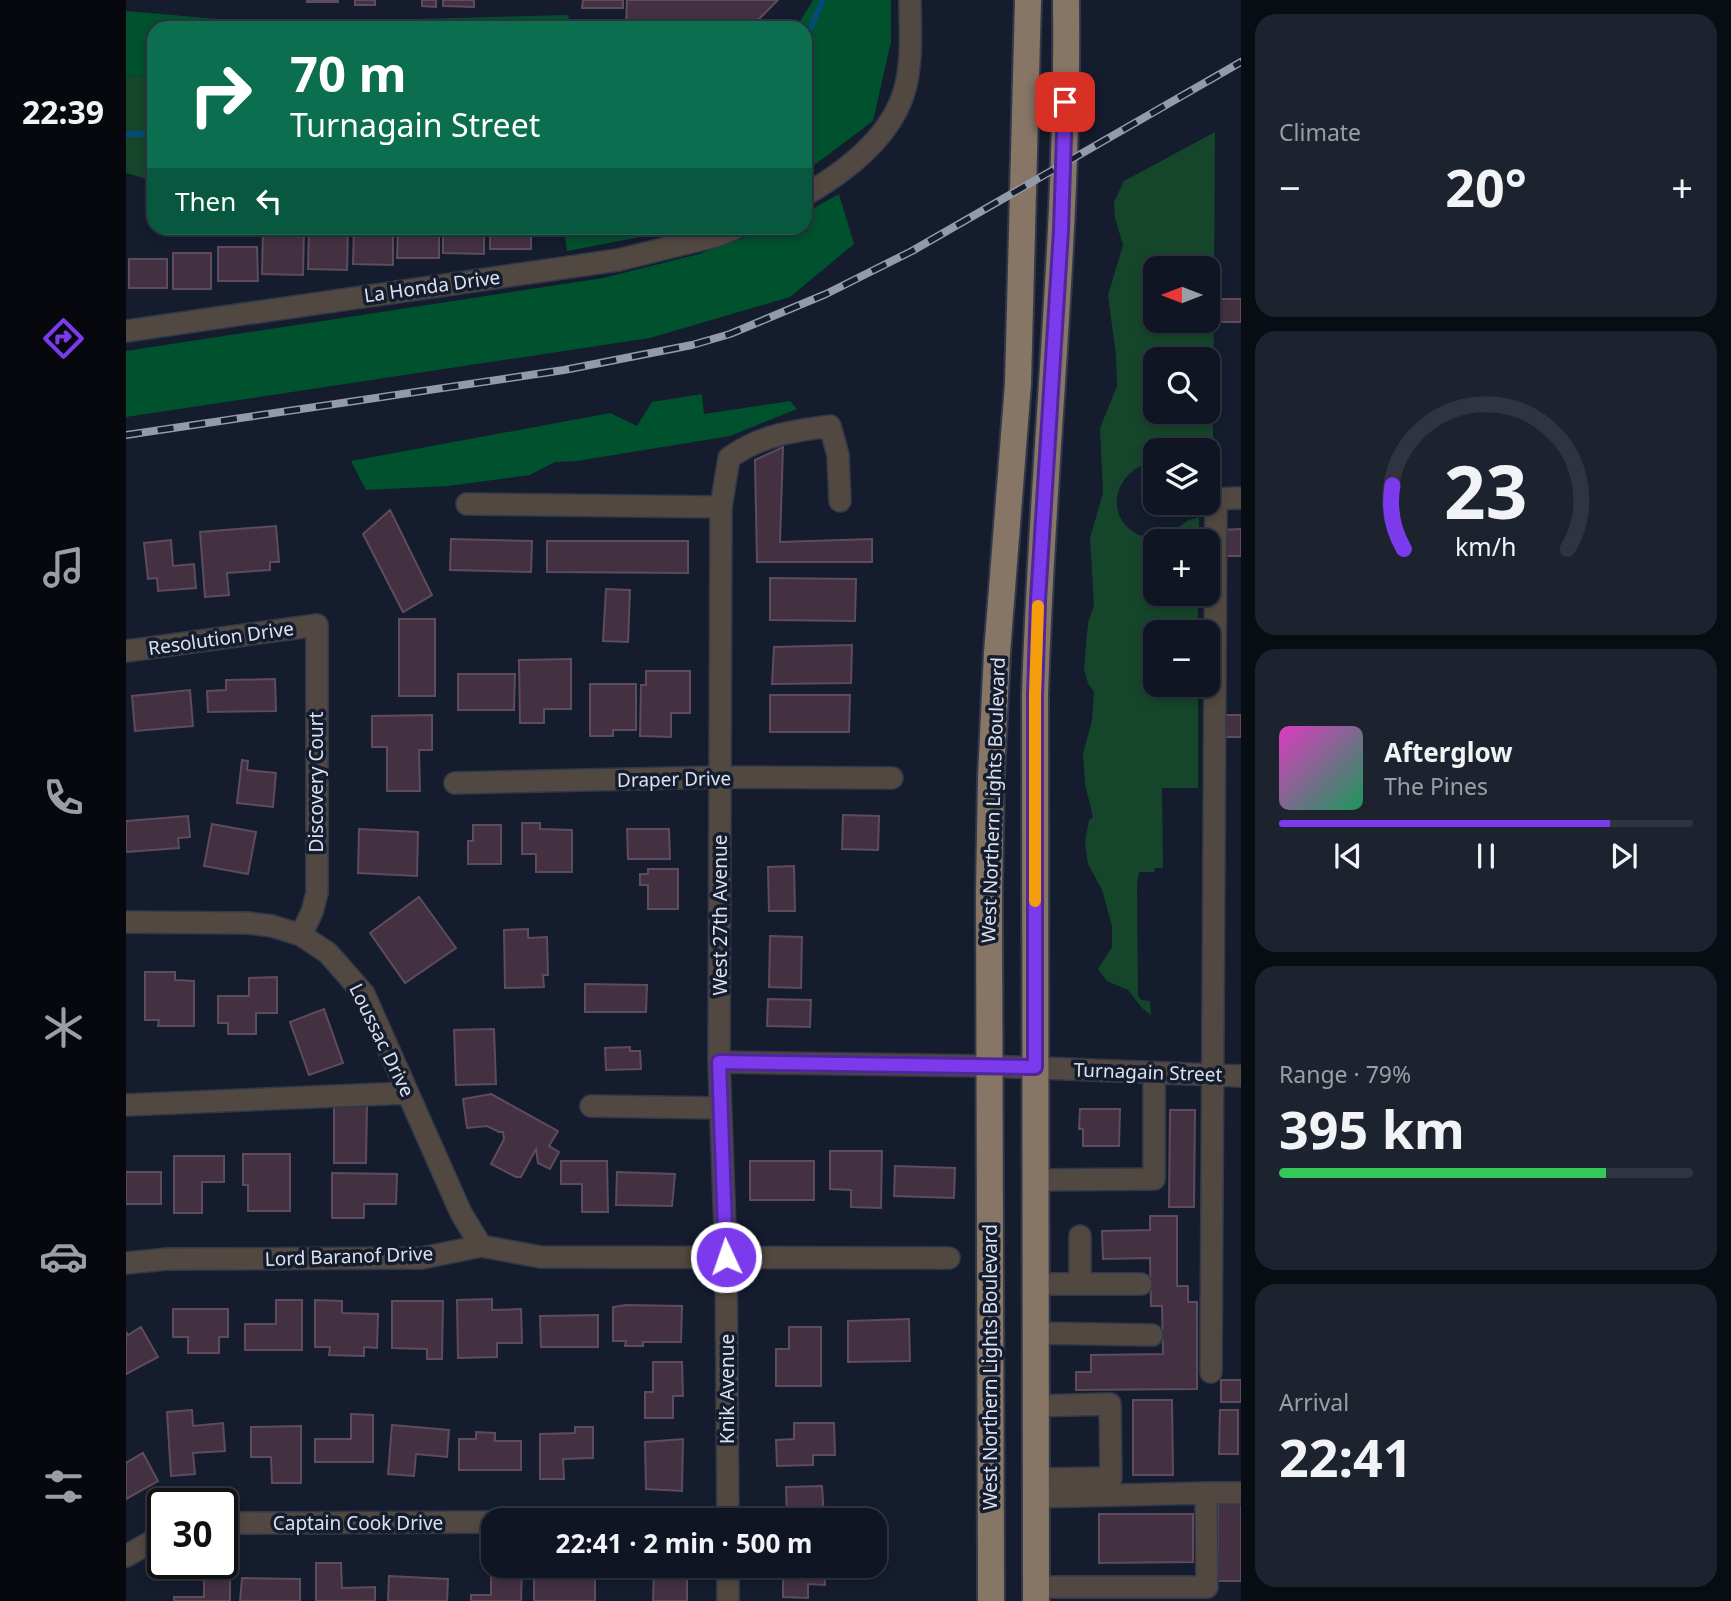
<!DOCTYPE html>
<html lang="en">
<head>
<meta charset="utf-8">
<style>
	body { margin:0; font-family:"Noto Sans",sans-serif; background:#1d222f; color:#f1f3f6; height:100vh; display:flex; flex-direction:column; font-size:26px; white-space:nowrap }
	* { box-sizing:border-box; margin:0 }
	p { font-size:23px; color:#9b9fa5 }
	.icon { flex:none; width:38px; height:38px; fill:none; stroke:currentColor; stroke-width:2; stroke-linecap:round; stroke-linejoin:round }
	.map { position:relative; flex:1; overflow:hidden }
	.panel { display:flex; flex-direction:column; gap:14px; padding:14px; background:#080c13; width:490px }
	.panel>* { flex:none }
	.guide { position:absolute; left:21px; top:21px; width:665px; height:214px; border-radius:21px; box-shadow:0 4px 10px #0003,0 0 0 2px #2f3440; background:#0b6e4f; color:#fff; overflow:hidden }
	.needle { width:46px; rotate:270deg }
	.tools { position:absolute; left:1017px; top:256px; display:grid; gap:14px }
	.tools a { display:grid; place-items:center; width:77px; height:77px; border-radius:14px; background:#0f1522; box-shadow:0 4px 10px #0003,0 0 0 2px #2f3440; font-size:35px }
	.speed { position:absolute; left:21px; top:1488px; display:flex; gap:14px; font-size:35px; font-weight:700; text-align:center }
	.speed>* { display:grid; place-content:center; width:91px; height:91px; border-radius:50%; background:#0f1522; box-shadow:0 4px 10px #0003,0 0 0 2px #2f3440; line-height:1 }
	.speed .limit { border:4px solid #111; border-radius:10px; background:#fff; color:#111 }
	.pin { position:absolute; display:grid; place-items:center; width:60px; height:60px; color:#fff; margin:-30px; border-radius:14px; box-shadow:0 4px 10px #0006 }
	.me { position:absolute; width:77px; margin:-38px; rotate:357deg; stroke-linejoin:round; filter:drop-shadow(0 0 5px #0008) }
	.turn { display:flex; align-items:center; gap:24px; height:147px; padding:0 28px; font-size:32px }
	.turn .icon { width:91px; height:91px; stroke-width:2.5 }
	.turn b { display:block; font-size:49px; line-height:60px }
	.then { display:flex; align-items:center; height:66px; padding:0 28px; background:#0003; gap:14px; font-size:26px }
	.big { font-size:52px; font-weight:700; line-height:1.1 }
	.panel .widget { flex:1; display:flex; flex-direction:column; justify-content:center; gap:10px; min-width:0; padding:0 24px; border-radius:21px; background:#1d222f }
	.panel .dial { align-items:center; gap:0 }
	.dial svg { height:182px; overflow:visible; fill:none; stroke:#2f3440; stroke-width:7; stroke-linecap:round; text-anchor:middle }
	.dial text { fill:#f1f3f6; stroke:none }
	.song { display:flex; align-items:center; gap:21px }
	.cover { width:84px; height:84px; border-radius:10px; background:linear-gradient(135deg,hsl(310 70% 55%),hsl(150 70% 35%)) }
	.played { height:7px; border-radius:4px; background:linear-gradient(90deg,#7c3aed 80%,#2f3440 80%) }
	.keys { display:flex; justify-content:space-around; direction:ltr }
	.heat { display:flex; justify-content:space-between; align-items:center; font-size:38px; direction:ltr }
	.charge { height:10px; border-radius:5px; background:linear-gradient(90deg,#34c759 79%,#2f3440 0) }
	.trip { position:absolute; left:355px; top:1508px; width:406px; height:70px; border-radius:21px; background:#0f1522; box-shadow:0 4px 10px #0003,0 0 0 2px #2f3440; font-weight:700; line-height:70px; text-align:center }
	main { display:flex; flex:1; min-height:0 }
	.dock { display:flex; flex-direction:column; width:126px; justify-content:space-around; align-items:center; background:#06080e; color:#9b9fa5 }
	.dock .icon { width:49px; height:49px }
	.dock .on { color:#7c3aed }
	.dock b { font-size:32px; color:#f1f3f6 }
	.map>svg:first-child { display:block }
	.green { fill:#15462b; fill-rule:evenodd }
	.forest { fill:#00512d }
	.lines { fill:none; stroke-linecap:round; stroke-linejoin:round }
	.stream { stroke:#014d76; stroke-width:6 }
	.building { fill:#433142; stroke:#5e4b5d; stroke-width:2 }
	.minor-casing { stroke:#303849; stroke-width:24 }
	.major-casing { stroke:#303849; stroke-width:30 }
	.minor { stroke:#514941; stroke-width:21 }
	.major { stroke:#877565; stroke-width:26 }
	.rail-casing { stroke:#939aa9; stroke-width:8 }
	.rail { stroke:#141c2e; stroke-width:5; stroke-dasharray:16; stroke-linecap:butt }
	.route-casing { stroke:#51269a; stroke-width:18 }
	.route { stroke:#7c3aed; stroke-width:12 }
	.slow { stroke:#f59e0b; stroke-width:12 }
	.labels { text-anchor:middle; stroke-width:7; stroke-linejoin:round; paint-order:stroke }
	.street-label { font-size:19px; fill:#dbe1ee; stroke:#141c2e }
</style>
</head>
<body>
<main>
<nav class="dock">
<b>22:39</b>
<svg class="icon on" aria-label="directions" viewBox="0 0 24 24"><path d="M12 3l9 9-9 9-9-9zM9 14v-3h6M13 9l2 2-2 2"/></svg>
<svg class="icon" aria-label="music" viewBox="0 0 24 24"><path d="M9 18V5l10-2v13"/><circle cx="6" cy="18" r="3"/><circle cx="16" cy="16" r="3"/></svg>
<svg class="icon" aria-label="phone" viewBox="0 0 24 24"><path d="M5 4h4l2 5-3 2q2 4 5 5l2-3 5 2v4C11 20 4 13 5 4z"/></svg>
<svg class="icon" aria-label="climate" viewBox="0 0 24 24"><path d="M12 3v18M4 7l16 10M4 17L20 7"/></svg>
<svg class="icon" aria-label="car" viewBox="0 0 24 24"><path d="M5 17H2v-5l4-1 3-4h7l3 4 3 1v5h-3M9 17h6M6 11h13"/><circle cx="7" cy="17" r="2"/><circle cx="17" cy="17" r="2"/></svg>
<svg class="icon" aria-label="filters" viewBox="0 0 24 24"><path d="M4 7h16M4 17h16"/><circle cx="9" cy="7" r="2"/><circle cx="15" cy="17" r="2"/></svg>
</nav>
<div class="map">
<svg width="1115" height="1601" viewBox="0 0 1115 1601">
	<rect width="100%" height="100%" fill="#141c2e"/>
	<path class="green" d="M0,75L28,78V181L0,173Z
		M1089,132L1087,442L1090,482L1082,483V450H1029V462C991,466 975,515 1011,534C1019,538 1030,537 1038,537L1063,520L1073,517V541H1029V593H1072V632H1029V684H1072V788H1036L1037,868H1029L1028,872H1013L1011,883L1012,996L1015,1000L1024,1001L1025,1015L1016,1008L1002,990L981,981L972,969L986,947V926L976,890L962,864L959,842L963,820L967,817L959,784L957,754L966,720L968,692L962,683L958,669L962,623L968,605L964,538L977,493L974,428L991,386L990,355L982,295L997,245L989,218L988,202L998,181ZM1029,268H1082V320H1029ZM1029,359H1082V411H1029Z"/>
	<path class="forest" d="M687,0H765V42L747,121L679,172V28H670Z
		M0,11L139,23L442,15L445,28H28V78L0,75Z
		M713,194L728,244L664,297L524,338L0,417V351L477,278L573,254L645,228H679V213Z
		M438,228H561L441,251Z
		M576,394L578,414L664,401L671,409L604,436L451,461L429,462L404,475L322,486L240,490L225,461L484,413L511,426L526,402Z"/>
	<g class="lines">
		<path class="stream" d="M679,40L697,0
			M0,134H28"/>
	</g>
	<path class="building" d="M181,0H212V2H181Z
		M229,0H249V5H229Z
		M296,0H310V7L296,6Z
		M317,0H348V7L317,6Z
		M457,0H497V8H456Z
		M501,0H652L624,28H500Z
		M137,228H178L177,275L136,274Z
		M183,228H222L221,270L182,269Z
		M228,228H267V265L227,264Z
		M272,228H313V258H271Z
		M317,228H358V254L317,253Z
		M364,228H405V249H364Z
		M92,247H131L132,281H92Z
		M47,253H85V289H47Z
		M3,259H41V288H3Z
		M1094,299H1115V322H1094Z
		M657,447L654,542L746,539V562H631L629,460Z
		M264,510L306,595L277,612L237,534Z
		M150,526L153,562H144V570L101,573L103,595L79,597L74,532Z
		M1115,529V556H1093V530Z
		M325,539L406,541L405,572L324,570Z
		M45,540L47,566L68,564L70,588L32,591L31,578L22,579L18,543Z
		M421,541H562V573L421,572Z
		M644,578L730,579L729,621L644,620Z
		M480,589L504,590L502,642L477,641Z
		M273,619H309V696H273Z
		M726,645L725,683L646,684L648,647Z
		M445,659V709H418V723H394L393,660Z
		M520,671H564V713H545V737L514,736L515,685H520Z
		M332,674H389L388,710H332Z
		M149,679L150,711L82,712L81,691L100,690V680Z
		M464,684H510V730H487V736H464Z
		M64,690L67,726L9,731L6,696Z
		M644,695H724L723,732H644Z
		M306,715V750H293L294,791H261V747H246V716Z
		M1099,715H1115V737H1100Z
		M116,760L122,761L121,770L150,773L147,807L111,803Z
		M717,815L753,816L752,850L716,849Z
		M62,816L64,837L52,838L53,848L0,852V821Z
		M396,823H414V829L446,830V872H410V854H396Z
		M86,824L130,832L122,874L78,866Z
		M347,825H375V864H342V841H347Z
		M233,829L292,832L291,876L232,873Z
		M501,829H543L544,859H502Z
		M668,866L669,911H643L642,867Z
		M522,869H552V909H522V885H514V874H522Z
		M293,897L330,948L279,983L244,933Z
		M402,929V938L421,937L422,975H417L418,987L379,988L378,930Z
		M644,936L676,937L675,988L643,987Z
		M19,972H49V980L68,981V1026H32L33,1020H19Z
		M151,977V1013H130V1034H102V1023H92V996H123V978Z
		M459,984L521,985L520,1012H459Z
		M642,999L685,1000L684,1027L641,1026Z
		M198,1009L217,1063L183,1075L164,1022Z
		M368,1029L370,1084L330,1085L328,1030Z
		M504,1047V1051H514L515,1069L480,1070L479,1048Z
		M365,1094L432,1131L423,1146L433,1152L424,1169L412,1163L410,1149L395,1177H390L365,1164L378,1139L377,1132H373L361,1126L341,1128L337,1099Z
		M208,1103H241L240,1163H208Z
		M954,1109H994L993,1146H957V1129H953Z
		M1044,1110H1069L1068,1207H1043Z
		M704,1151H756L755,1208L725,1207V1190L704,1189Z
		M117,1154H164V1211H122V1185H117Z
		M48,1156H98V1182H76V1213H48Z
		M435,1161H481L482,1212H456V1184H435Z
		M624,1161H688V1200H624Z
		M769,1166L829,1168L828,1198L768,1196Z
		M0,1172H35V1204H0Z
		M491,1172L549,1174L546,1206L490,1205Z
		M206,1173L271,1174L270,1204H238V1218H206Z
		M1024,1216H1051V1286H1062V1302H1071V1389L950,1390V1372H965V1355L1037,1354L1036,1306H1025L1024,1258L977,1259L976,1231L1024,1230Z
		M366,1299V1310L395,1309L396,1343H371V1357L332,1358L331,1300Z
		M150,1300H176V1350H119V1324H150Z
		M189,1300L216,1301V1313L252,1314L251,1348L238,1347V1356L203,1355L204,1347H189Z
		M266,1301H317L316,1359H301V1349L266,1348Z
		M500,1305L556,1306L555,1342H517V1346H499L500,1341H487V1307Z
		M47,1309H102V1337H93V1353H62V1337H47Z
		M472,1315V1347H415L414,1316Z
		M783,1319L784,1361L722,1362V1321Z
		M15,1327L32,1357L0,1374V1332L2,1335Z
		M663,1327H695V1386H650V1349H663Z
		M527,1362H556L557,1396H547V1418H519V1392H527Z
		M1095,1380H1115V1402H1095Z
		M1007,1400H1046L1047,1475H1007Z
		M66,1410L67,1426L97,1423L99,1451L67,1453L69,1474L45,1476L41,1412Z
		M1094,1410H1112V1454H1093Z
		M225,1414L247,1415V1462H189V1439H225Z
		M668,1423H708L709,1455H687V1465L651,1466L650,1440L668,1439Z
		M266,1425L323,1430L321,1457L290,1454L288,1476L262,1474Z
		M175,1426V1483H146L145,1457H125V1427Z
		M449,1427H467V1458L437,1459L438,1479H414V1434L449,1433Z
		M350,1432L369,1433V1441H395V1470H333V1439H350Z
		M557,1439L556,1491L520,1489L519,1442Z
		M17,1453L32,1481L0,1499V1463Z
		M696,1486L698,1517L661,1518L660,1487Z
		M1092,1498H1115V1581H1092Z
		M973,1514H1067V1562L973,1563Z
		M190,1563H215L216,1588L249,1587V1601H190Z
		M365,1566H396L395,1601H345V1595H365Z
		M657,1566H699V1585L682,1584V1598L657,1597Z
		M528,1569H561V1601H527Z
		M78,1573H104V1601H48V1597H78Z
		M263,1576L322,1579L321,1601H262Z
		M116,1578L174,1579V1601H114Z
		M408,1579H469V1601H408Z"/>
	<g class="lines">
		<g class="minor-casing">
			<path id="minor" d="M679,195C719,172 764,138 778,92C787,63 784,30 784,0
				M0,331L492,260L590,236L609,228
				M1082,499L1115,498
				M341,504L595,507
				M0,651L191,625V893L186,912L175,935
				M329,783L594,777L766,778
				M0,922L122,923L146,926L175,935L202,953L238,994L335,1213L355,1246
				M593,1062L863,1066L1115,1076
				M0,1105L282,1093
				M465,1106L594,1108
				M909,1180L1028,1179V1073
				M954,1236V1284
				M0,1263L41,1259L296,1258L355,1246L415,1257L823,1258
				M909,1284H1015
				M909,1333L1026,1335
				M1085,1372L1090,499
				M909,1406L984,1404L985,1478L910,1479
				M1080,1493H1115
				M910,1497L1080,1493L1081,1587H910
				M602,1521L600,1257L593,1062L595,507L603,458C635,435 666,431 704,426L712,455L714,501
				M96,1523L368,1522
				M0,1556L37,1535
				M602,1566V1601"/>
		</g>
		<g class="major-casing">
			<path id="major" d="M865,1601L863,891L865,777L871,653L892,384L902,0
				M910,1601L909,695C916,463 943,232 940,0"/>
		</g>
		<use href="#minor" class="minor"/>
		<use href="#major" class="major"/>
		<g class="rail-casing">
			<path id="rail" d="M0,435L438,370L566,345L604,334L700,294L786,251L1115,62"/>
		</g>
		<use href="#rail" class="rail"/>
	</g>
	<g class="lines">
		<g class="route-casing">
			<path id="route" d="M600,1257L593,1062L909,1067V695L912,600L935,231L939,102"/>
		</g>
		<use href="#route" class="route"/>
		<path class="slow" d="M909,901V695L912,606"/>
	</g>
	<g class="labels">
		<g class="street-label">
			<text transform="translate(306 286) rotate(-8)" y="7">La Honda Drive</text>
			<text transform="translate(95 638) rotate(-8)" y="7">Resolution Drive</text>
			<text transform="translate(548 779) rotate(-1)" y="7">Draper Drive</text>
			<text transform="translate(190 782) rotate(-90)" y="7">Discovery Court</text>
			<text transform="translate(867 800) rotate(-88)" y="7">West Northern Lights Boulevard</text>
			<text transform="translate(594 915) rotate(-90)" y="7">West 27th Avenue</text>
			<text transform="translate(256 1040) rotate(64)" y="7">Loussac Drive</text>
			<text transform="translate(1022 1072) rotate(2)" y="7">Turnagain Street</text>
			<text transform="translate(223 1256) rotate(-2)" y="7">Lord Baranof Drive</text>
			<text transform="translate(864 1367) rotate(-90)" y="7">West Northern Lights Boulevard</text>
			<text transform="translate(601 1389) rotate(-90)" y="7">Knik Avenue</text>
			<text x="232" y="1530">Captain Cook Drive</text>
		</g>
	</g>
</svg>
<div class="tools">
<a><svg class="needle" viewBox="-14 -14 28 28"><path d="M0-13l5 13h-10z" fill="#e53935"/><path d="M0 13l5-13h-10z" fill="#9b9fa5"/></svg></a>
<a><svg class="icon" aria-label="search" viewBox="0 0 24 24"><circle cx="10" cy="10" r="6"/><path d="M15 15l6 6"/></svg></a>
<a><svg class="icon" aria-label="layers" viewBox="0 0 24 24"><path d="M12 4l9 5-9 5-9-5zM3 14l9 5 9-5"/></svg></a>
<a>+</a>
<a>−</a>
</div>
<div class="speed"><div class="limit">30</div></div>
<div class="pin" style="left:939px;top:102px;background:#d93025"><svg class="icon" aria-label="arrive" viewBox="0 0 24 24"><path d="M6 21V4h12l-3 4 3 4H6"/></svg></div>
<svg class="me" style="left:600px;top:1257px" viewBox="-20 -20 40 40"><circle r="17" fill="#7c3aed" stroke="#fff" stroke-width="3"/><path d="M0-11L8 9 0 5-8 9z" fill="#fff"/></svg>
<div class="trip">22:41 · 2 min · 500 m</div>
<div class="guide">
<div class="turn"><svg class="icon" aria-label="right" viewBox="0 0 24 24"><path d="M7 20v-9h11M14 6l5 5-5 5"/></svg><div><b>70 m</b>Turnagain Street</div></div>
<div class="then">Then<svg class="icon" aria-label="left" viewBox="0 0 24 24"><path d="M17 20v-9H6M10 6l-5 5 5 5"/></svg></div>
</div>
</div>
<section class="panel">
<div class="widget"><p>Climate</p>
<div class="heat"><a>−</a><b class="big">20°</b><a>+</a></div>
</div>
<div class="widget dial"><svg viewBox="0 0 100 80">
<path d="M14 69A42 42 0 1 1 86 69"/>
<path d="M14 69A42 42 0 0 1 9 41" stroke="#7c3aed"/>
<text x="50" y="56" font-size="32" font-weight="700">23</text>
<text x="50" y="72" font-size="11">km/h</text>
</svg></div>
<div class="widget">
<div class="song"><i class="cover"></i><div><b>Afterglow</b><p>The Pines</p></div></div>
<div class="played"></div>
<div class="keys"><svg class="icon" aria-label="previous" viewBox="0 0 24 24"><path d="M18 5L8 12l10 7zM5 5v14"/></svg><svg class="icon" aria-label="pause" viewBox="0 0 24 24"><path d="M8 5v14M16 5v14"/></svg><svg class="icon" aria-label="next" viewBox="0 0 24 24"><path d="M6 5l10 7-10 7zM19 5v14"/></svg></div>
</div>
<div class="widget"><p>Range · 79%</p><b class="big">395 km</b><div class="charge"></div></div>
<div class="widget"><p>Arrival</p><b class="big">22:41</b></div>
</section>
</main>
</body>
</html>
